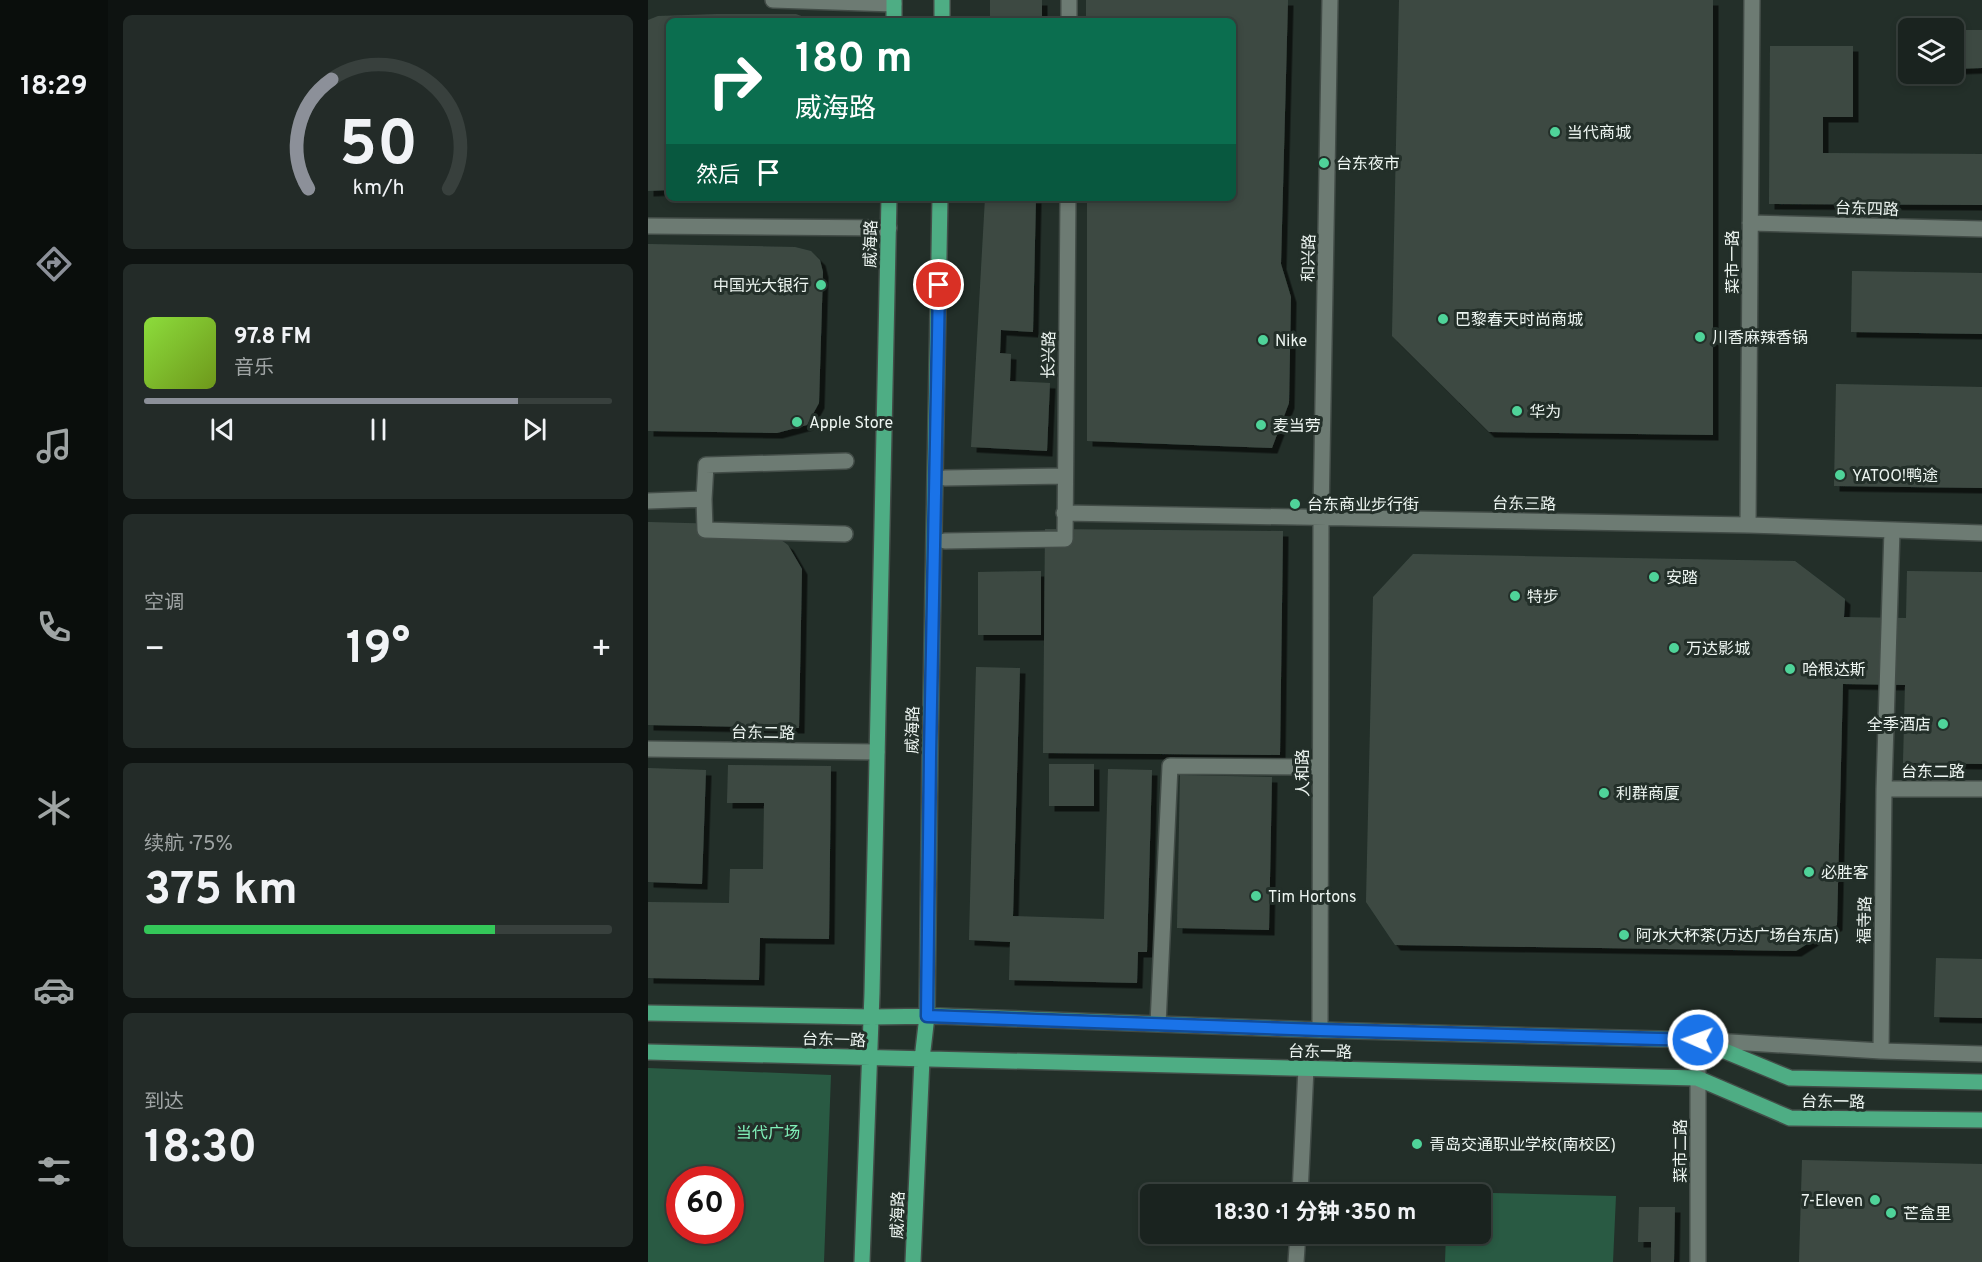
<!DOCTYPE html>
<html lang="zh">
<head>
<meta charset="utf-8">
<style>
	body { margin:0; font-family:Overpass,"Noto Sans SC",sans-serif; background:#232b28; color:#f1f3f6; height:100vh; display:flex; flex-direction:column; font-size:22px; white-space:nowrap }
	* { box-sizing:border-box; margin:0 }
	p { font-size:20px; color:#9fa4a4 }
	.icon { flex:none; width:33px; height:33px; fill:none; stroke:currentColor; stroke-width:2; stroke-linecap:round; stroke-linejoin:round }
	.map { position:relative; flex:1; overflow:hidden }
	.drawer { display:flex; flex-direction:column; gap:15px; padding:15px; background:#0e1311; width:540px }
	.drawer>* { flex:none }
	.guide { position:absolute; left:18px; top:18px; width:570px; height:183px; border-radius:9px; box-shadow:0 3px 9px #0003,0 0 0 2px #38403d; background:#0b6e4f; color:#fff; overflow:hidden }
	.tools { position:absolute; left:1250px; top:18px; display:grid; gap:12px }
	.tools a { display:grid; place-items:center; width:66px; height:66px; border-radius:9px; background:#1a231f; box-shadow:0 3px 9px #0003,0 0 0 2px #38403d; font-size:30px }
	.speed { position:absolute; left:18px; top:1166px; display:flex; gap:12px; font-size:30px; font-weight:700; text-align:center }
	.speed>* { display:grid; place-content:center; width:78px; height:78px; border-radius:50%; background:#1a231f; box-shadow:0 3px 9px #0003,0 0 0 2px #38403d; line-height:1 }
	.speed .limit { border:9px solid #d22; background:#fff; color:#111 }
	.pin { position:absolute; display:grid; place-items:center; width:51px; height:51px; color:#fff; margin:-26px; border:3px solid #fff; border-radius:50%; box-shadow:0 2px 6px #0007 }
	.me { position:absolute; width:66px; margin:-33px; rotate:272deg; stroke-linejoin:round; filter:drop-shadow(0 0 4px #0008) }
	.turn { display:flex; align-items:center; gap:21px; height:126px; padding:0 30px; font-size:27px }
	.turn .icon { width:78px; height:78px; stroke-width:2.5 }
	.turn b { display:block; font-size:42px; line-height:51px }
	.then { display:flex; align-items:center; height:57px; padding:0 30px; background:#0003; gap:12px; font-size:22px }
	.big { font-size:45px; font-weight:700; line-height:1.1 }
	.drawer .widget { flex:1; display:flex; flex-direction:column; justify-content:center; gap:9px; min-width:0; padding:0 21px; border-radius:9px; background:#232b28 }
	.drawer .dial { align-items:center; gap:0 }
	.dial svg { height:156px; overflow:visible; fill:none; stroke:#38403d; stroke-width:7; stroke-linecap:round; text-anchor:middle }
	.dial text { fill:#f1f3f6; stroke:none }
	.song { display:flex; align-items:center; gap:18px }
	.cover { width:72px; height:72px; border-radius:9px; background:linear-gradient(135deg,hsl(90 70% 55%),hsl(80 70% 35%)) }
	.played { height:6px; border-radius:3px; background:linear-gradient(90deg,#8c9099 80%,#38403d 80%) }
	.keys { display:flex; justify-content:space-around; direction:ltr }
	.heat { display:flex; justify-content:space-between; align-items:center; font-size:33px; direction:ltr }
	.charge { height:9px; border-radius:4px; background:linear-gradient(90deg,#34c759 75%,#38403d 0) }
	.trip { position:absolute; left:492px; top:1184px; width:351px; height:60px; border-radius:9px; background:#1a231f; box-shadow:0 3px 9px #0003,0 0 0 2px #38403d; font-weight:700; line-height:60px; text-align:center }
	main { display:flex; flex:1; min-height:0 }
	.tabs { display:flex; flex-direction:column; width:108px; justify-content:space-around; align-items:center; background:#0a0e0c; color:#9fa4a4 }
	.tabs .icon { width:42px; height:42px }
	.tabs .current { color:#8c9099 }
	.tabs b { font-size:27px; color:#f1f3f6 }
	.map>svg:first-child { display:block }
	.green { fill:#295a43; fill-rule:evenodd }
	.building { fill:#3d4a43; filter:url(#shadow) }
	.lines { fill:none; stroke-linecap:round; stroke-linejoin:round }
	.minor-casing { stroke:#424c47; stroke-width:18 }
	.major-casing { stroke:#424c47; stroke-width:18 }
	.minor { stroke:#6d7b73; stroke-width:15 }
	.major { stroke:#4ead84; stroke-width:15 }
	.route-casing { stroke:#114b97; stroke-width:15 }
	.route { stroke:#1a73e8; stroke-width:10 }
	.poi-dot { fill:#4fd399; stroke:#232f29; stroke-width:2 }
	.labels { text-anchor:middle; stroke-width:6; stroke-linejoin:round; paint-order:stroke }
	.poi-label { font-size:16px; fill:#edf5f1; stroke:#232f29; text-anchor:start }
	.street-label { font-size:16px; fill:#edf5f1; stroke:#232f29 }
	.park-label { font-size:16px; fill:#80f0b9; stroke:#232f29 }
</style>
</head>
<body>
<main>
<nav class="tabs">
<b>18:29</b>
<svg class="icon current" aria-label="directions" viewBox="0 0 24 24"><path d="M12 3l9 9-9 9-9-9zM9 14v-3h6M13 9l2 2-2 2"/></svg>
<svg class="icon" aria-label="music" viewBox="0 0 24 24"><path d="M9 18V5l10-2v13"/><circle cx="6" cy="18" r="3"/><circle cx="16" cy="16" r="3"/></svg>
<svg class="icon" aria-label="phone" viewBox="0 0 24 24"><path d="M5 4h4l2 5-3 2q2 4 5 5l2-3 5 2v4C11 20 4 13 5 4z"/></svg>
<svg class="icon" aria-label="climate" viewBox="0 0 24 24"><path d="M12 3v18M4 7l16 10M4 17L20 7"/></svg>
<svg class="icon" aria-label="car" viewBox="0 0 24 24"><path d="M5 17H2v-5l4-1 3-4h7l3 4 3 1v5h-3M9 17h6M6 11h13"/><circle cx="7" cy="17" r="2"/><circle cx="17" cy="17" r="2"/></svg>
<svg class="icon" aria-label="filters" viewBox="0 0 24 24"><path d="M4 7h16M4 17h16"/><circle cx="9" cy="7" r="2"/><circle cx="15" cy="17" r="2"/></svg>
</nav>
<section class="drawer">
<div class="widget dial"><svg viewBox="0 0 100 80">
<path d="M14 69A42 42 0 1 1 86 69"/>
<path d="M14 69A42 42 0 0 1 26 13" stroke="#8c9099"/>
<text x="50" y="56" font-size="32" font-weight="700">50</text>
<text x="50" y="72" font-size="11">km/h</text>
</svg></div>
<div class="widget">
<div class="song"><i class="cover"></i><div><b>97.8 FM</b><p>音乐</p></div></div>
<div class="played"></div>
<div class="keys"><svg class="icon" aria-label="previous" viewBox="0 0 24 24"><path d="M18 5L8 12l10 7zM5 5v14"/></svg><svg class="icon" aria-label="pause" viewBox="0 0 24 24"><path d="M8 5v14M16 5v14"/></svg><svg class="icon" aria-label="next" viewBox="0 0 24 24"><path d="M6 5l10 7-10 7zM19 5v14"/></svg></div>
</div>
<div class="widget"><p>空调</p>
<div class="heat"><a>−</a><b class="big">19°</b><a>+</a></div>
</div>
<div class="widget"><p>续航 · 75%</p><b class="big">375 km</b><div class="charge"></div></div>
<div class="widget"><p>到达</p><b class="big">18:30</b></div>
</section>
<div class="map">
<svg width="1334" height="1262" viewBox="0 0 1334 1262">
	<defs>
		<filter id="shadow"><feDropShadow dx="5.5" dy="5.5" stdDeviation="0" flood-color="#0009"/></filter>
	</defs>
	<rect width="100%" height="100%" fill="#232f29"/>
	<path class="green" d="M0,1068L183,1075L176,1262H0ZM32,1179H82V1230H32Z
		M800,1192L968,1196L965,1262H797L798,1233H832V1194H799Z"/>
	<path class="building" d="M342,0H394V21H342Z
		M438,0H640L633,264L643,297L641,403L624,448L439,441V198H585V21H438Z
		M751,0H1065V435L841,432L744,336Z
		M69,14H148L167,21H21V190L0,191V20L10,16Z
		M1305,30H1334V68L1305,69Z
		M1122,46H1205V117H1175V153L1334,154V205L1121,204Z
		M337,198H388L385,332L353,330L352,353L363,354L362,381L402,383L399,451L323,447Z
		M0,244L147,247L163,251L172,260L175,272L171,403L159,425L129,433L0,431Z
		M1204,271L1334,273V334L1203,332Z
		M1188,384L1334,387V488L1186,486Z
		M0,522L112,525L140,545L154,569L151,728L0,725Z
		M397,529L635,531L632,755L395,753Z
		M765,554L1147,561L1197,599L1196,617L1258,618L1259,571L1334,572V764L1255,763L1257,685L1195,684L1189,925L1148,951L747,945L718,902L725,597Z
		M393,571V635H330V572Z
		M328,667L372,668L365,916L456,919L460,769L504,770L499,952H490L489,983L361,980L362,942L321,940Z
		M401,764H446V806H401Z
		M80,765L183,766L181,939L112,938L111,980L0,978V902L81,903L82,869H115L116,803H79Z
		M0,768L58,770L54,884L0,882Z
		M532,775L624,777L621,930L529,928Z
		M1288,958L1334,959V1018L1286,1017Z
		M1154,1160L1334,1164V1262H1151Z
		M991,1207H1027L1026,1262H1003V1242H990Z"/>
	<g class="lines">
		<g class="minor-casing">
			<path id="minor" d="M125,0L246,4
				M421,21V0
				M1102,223L1334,229
				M0,226L241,228
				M297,478L417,476
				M0,501L56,499
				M416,513L1100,525L1334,533
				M1100,525L1104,0
				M197,534L57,530L56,499L58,465L198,461
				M297,541L417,539L420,198
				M0,749L229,752
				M1236,789H1334
				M510,1024L522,766L672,767
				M672,1030L673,517L682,0
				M1233,1051L1236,789L1244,530
				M652,1194L658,1068
				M648,1262L650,1233
				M1050,1262V1040L1233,1051L1334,1054"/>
		</g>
		<g class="major-casing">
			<path id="major" d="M246,21V0
				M294,21V0
				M0,1013L224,1017L292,1016L672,1030L1050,1040L1142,1078L1334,1082
				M0,1052L1049,1078L1142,1118L1334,1120
				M214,1262L224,993L241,198
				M265,1262L274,1059L279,1016L282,755L292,198"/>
		</g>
		<use href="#minor" class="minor"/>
		<use href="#major" class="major"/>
	</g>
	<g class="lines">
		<g class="route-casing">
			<path id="route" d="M291,285L282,755L279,1016L672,1030L1050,1040"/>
		</g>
		<use href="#route" class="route"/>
	</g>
	<g class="poi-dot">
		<circle cx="907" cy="132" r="6"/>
		<circle cx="676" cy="163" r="6"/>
		<circle cx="173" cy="285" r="6"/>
		<circle cx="795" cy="319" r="6"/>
		<circle cx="1052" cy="337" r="6"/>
		<circle cx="615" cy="340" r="6"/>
		<circle cx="869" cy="411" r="6"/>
		<circle cx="149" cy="422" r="6"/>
		<circle cx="613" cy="425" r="6"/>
		<circle cx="1192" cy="475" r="6"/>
		<circle cx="647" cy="504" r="6"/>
		<circle cx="1006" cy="577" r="6"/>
		<circle cx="867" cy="596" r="6"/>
		<circle cx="1026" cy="648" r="6"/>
		<circle cx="1142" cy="669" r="6"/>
		<circle cx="1295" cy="724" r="6"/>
		<circle cx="956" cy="793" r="6"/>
		<circle cx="1161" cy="872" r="6"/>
		<circle cx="608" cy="896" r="6"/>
		<circle cx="976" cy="935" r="6"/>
		<circle cx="769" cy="1144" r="6"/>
		<circle cx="1227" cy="1200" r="6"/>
		<circle cx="1243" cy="1213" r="6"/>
	</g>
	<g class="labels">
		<g class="poi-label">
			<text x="919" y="138">当代商城</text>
			<text x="688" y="169">台东夜市</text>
			<text x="161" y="291" text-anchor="end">中国光大银行</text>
			<text x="807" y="325">巴黎春天时尚商城</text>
			<text x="1064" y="343">川香麻辣香锅</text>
			<text x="627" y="346">Nike</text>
			<text x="881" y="417">华为</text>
			<text x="161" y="428">Apple Store</text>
			<text x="625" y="431">麦当劳</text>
			<text x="1204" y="481">YATOO!鸭途</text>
			<text x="659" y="510">台东商业步行街</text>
			<text x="1018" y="583">安踏</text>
			<text x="879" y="602">特步</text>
			<text x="1038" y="654">万达影城</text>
			<text x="1154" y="675">哈根达斯</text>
			<text x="1283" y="730" text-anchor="end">全季酒店</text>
			<text x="968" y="799">利群商厦</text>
			<text x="1173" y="878">必胜客</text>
			<text x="620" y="902">Tim Hortons</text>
			<text x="988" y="941">阿水大杯茶(万达广场台东店)</text>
			<text x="781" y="1150">青岛交通职业学校(南校区)</text>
			<text x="1215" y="1206" text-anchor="end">7-Eleven</text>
			<text x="1255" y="1219">芒盒里</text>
		</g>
		<g class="street-label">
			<text transform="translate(1219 208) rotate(2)" y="6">台东四路</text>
			<text transform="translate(222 244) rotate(-89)" y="6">威海路</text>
			<text transform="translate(660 258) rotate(-89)" y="6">和兴路</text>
			<text transform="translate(1084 262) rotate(-90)" y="6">菜市一路</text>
			<text transform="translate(400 355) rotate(-89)" y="6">长兴路</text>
			<text transform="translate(876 503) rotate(1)" y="6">台东三路</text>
			<text transform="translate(264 730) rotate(-89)" y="6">威海路</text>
			<text transform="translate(115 732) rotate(1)" y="6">台东二路</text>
			<text x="1285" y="777">台东二路</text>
			<text transform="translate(654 773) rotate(-90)" y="6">人和路</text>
			<text transform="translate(1216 920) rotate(-89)" y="6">福寺路</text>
			<text transform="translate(186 1039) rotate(2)" y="6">台东一路</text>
			<text transform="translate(672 1051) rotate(1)" y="6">台东一路</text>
			<text transform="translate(1185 1101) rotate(1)" y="6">台东一路</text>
			<text transform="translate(1032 1151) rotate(-90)" y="6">菜市二路</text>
			<text transform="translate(249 1215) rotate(-88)" y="6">威海路</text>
		</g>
		<g class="park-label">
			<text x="120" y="1138">当代广场</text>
		</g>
	</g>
</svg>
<div class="tools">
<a><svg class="icon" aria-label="layers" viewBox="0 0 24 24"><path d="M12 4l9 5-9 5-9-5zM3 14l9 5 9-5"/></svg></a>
</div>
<div class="speed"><div class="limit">60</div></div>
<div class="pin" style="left:291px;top:285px;background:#d93025"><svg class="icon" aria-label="arrive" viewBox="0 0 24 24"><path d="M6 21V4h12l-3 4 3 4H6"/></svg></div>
<svg class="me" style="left:1050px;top:1040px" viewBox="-20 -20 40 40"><circle r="17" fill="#1a73e8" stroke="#fff" stroke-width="3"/><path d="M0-11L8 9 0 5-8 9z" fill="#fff"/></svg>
<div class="trip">18:30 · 1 分钟 · 350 m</div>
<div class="guide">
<div class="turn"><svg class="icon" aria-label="right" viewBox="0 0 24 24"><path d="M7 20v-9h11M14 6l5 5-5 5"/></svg><div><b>180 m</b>威海路</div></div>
<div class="then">然后<svg class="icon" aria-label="arrive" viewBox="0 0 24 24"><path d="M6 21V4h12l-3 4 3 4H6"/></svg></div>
</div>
</div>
</main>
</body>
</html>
